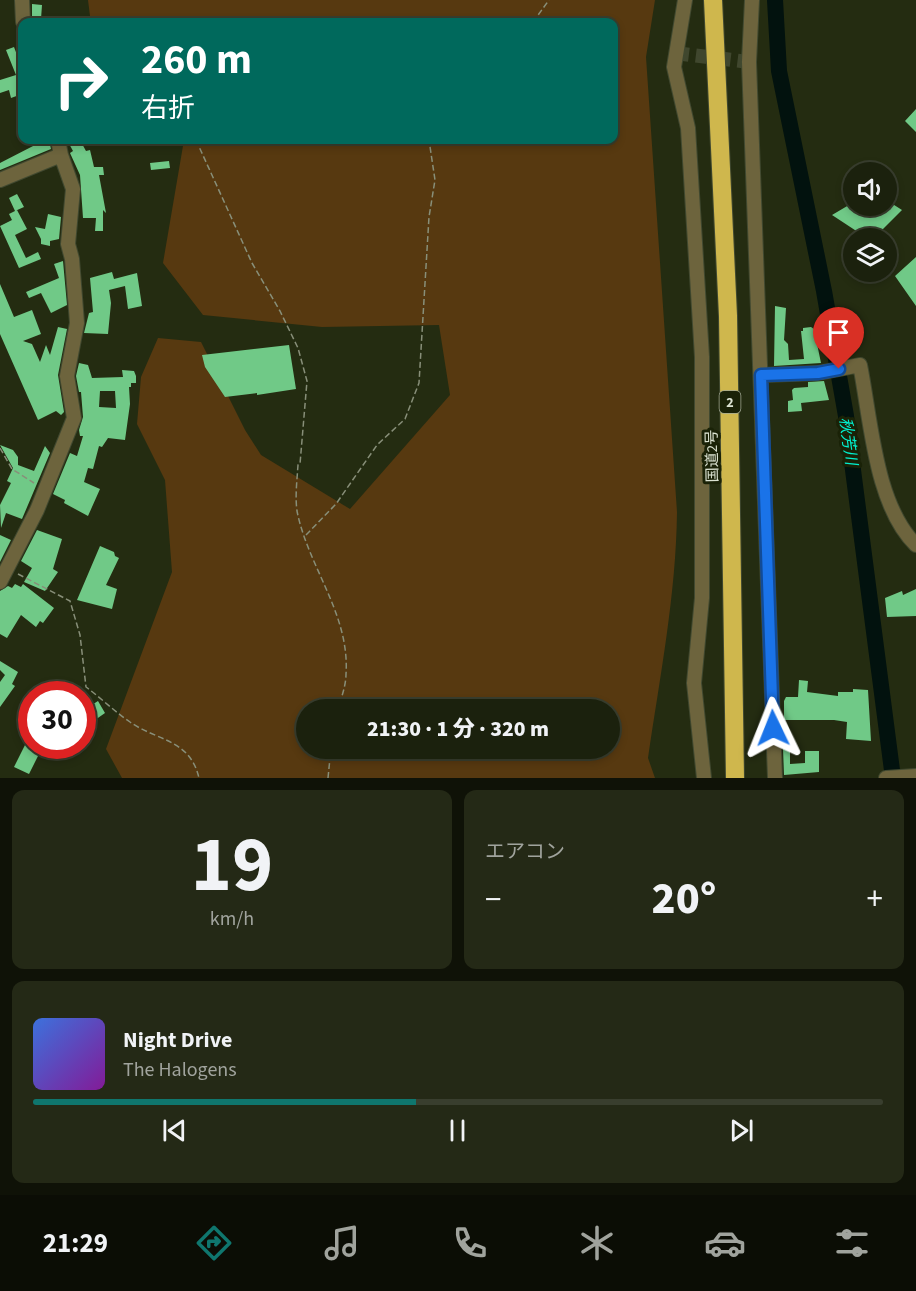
<!DOCTYPE html>
<html lang="ja">
<head>
<meta charset="utf-8">
<style>
	body { margin:0; font-family:"Source Sans 3","Noto Sans JP",sans-serif; background:#242916; color:#f1f3f6; height:100vh; display:flex; flex-direction:column; font-size:22px; white-space:nowrap }
	* { box-sizing:border-box; margin:0 }
	p { font-size:20px; color:#a0a39d }
	.icon { flex:none; width:33px; height:33px; fill:none; stroke:currentColor; stroke-width:2; stroke-linecap:round; stroke-linejoin:round }
	.map { position:relative; height:778px; overflow:hidden }
	.details { display:flex; flex-direction:column; gap:12px; padding:12px; background:#0f1207; flex:1 }
	.details>* { flex:none }
	.hud { position:absolute; left:18px; top:18px; width:600px; height:126px; border-radius:12px; box-shadow:0 3px 9px #0003,0 0 0 2px #393e2e; background:#00695c; color:#fff; overflow:hidden }
	.buttons { position:absolute; left:843px; top:162px; display:grid; gap:12px }
	.buttons a { display:grid; place-items:center; width:54px; height:54px; border-radius:50%; background:#1b210d; box-shadow:0 3px 9px #0003,0 0 0 2px #393e2e; font-size:30px }
	.speed { position:absolute; left:18px; top:681px; display:flex; gap:12px; font-size:30px; font-weight:700; text-align:center }
	.speed>* { display:grid; place-content:center; width:78px; height:78px; border-radius:50%; background:#1b210d; box-shadow:0 3px 9px #0003,0 0 0 2px #393e2e; line-height:1 }
	.speed .limit { border:9px solid #d22; background:#fff; color:#111 }
	.pin { position:absolute; display:grid; place-items:center; width:51px; height:51px; color:#fff; margin:-62px -26px; border-radius:50% 50% 50% 0; rotate:-45deg; box-shadow:0 0 6px #0007 }
	.pin .icon { rotate:45deg }
	.me { position:absolute; width:66px; margin:-33px; rotate:358deg; stroke-linejoin:round; filter:drop-shadow(0 0 4px #0008) }
	.turn { display:flex; align-items:center; gap:21px; height:126px; padding:0 24px; font-size:27px }
	.turn .icon { width:78px; height:78px; stroke-width:2.5 }
	.turn b { display:block; font-size:42px; line-height:51px }
	.big { font-size:45px; font-weight:800; line-height:1.1 }
	.details .widget { flex:1; display:flex; flex-direction:column; justify-content:center; gap:9px; min-width:0; padding:0 21px; border-radius:12px; background:#242916 }
	.details .dial { align-items:center; gap:0 }
	.dial b { font-size:78px; line-height:1 }
	.song { display:flex; align-items:center; gap:18px }
	.cover { width:72px; height:72px; border-radius:9px; background:linear-gradient(135deg,hsl(220 70% 55%),hsl(290 70% 35%)) }
	.played { height:6px; border-radius:3px; background:linear-gradient(90deg,#0f766e 45%,#393e2e 45%) }
	.keys { display:flex; justify-content:space-around; direction:ltr }
	.heat { display:flex; justify-content:space-between; align-items:center; font-size:33px; direction:ltr }
	.details .tiles { flex:1; display:grid; gap:12px; grid-template-columns:1fr 1fr }
	.widget:last-child { grid-column:span 2 }
	.trip { position:absolute; left:296px; top:699px; width:324px; height:60px; border-radius:30px; background:#1b210d; box-shadow:0 3px 9px #0003,0 0 0 2px #393e2e; font-weight:800; line-height:60px; text-align:center }
	.dock { display:flex; height:96px; justify-content:space-around; align-items:center; background:#0b0d05; color:#a0a39d }
	.dock .icon { width:42px; height:42px }
	.dock .current { color:#0f766e }
	.dock b { font-size:27px; color:#f1f3f6 }
	.map>svg:first-child { display:block }
	.green { fill:#573910; fill-rule:evenodd }
	.lines { fill:none; stroke-linecap:round; stroke-linejoin:round }
	.river { stroke:#02120e; stroke-width:16 }
	.building { fill:#70c987; fill-rule:evenodd }
	.minor-tunnel { stroke:#40472e; stroke-width:14; stroke-dasharray:14 7; stroke-linecap:butt }
	.minor-casing { stroke:#414930; stroke-width:16 }
	.highway-casing { stroke:#414930; stroke-width:20 }
	.path { stroke:#888f79; stroke-width:1.5; stroke-dasharray:6 3; stroke-linecap:butt }
	.minor { stroke:#6d643d; stroke-width:14 }
	.highway { stroke:#cfb74d; stroke-width:18 }
	.route-casing { stroke:#114b97; stroke-width:15 }
	.route { stroke:#1a73e8; stroke-width:10 }
	.labels { text-anchor:middle; stroke-width:6; stroke-linejoin:round; paint-order:stroke }
	.shield { fill:#1a2207; stroke:#a2a995; stroke-width:1.5 }
	.shield-label { font-size:14px; font-weight:bold; fill:#dce3d2 }
	.street-label { font-size:15px; fill:#dce3d2; stroke:#1a2207 }
	.water-label { font-size:16px; font-style:italic; fill:#00f1d0; stroke:#1a2207 }
</style>
</head>
<body>
<div class="map">
<svg width="916" height="778" viewBox="0 0 916 778">
	<rect width="100%" height="100%" fill="#242c11"/>
	<path class="green" d="M88,0H655L646,57L677,512C676,595 660,676 648,758L655,778H122L106,749L172,572L165,480L137,424L141,377L158,338L201,342L245,430L261,455L350,509L450,395L439,325L322,327L203,315L163,263L184,140H614V22H100L90,16ZM306,710H609V748H306Z"/>
	<g class="lines">
		<path class="river" d="M775,0L779,71L824,291L846,416L893,778"/>
	</g>
	<path class="building" d="M32,4L42,5L41,19L32,18Z
		M14,47L22,68V94L11,98L9,90L0,93V80L16,75L6,50Z
		M916,109V132L905,121Z
		M33,140H49L51,149L0,170V163L35,145Z
		M67,140H80L86,151L90,150L94,167H103L104,175H99L106,213L103,210V231H95L96,218H83L80,175L70,153L73,151Z
		M169,161L170,168L151,170L150,163Z
		M17,194L24,207L15,211L9,198Z
		M854,202V206L891,203L902,210L874,238H867L832,215Z
		M17,210L27,229L15,235L26,258L38,252L41,259L19,268L0,226L12,220L9,214Z
		M48,214L61,217L59,239L50,241V246L41,244V239L35,227L45,229Z
		M916,257V306L895,276Z
		M63,261L67,305L51,313L41,293L29,298L26,292L59,278L54,264Z
		M112,272L114,279L137,273L142,306L128,309L125,286L109,290L111,303L108,334L84,333L89,313L93,312L90,278Z
		M0,284L14,317L32,310L41,334L23,341L32,344L40,362L46,345L50,355L58,327L67,329L58,375L64,412L61,415L56,411L38,420L0,334Z
		M775,306L786,308L784,340L788,344L789,360L804,359L801,331H803V328L811,327L814,329L821,363L774,366Z
		M289,345L296,389L257,395V393L225,397L205,367L202,355Z
		M79,363L88,365L92,378L123,377L122,370L134,371L136,376V383H131V387H129L130,404L125,440L108,438L102,447L99,446L93,469L88,468L84,482L100,489L88,516L64,503L65,500L53,494L70,453L77,456L83,436H80L79,430L83,417L81,392H79L76,376ZM100,391H115L116,408L99,407Z
		M824,381L829,400L801,403L802,411L788,412V401L793,400L792,390L794,388L808,387V382Z
		M0,445L13,450L18,457V465L34,471L45,446L50,453L22,519L6,513L1,528L0,505L11,483L7,481L13,468Z
		M37,530L62,539L53,569L58,572L45,591L24,582L32,568L21,561Z
		M0,535L11,540L0,562Z
		M100,546L114,552L115,556L119,558L106,585L117,589L112,609L77,600Z
		M15,584L21,587L23,584L54,608L43,623L40,621L36,627L21,615L7,638L0,634V591L8,586L12,588Z
		M916,589V616L887,617L885,598L902,591L903,595Z
		M0,661L18,672L12,684L15,686L0,707V682L5,675L0,670Z
		M799,680L808,681L807,692L838,696V692H853V689L868,690L871,741L846,739L847,722L834,720H784V701L786,697H798Z
		M98,701L105,713L95,720L87,708Z
		M32,731V746H43L29,774L14,767Z
		M783,748H790V764L805,763V751H819V772L784,775Z"/>
	<g class="lines">
		<path class="minor-tunnel" d="M675,53L749,62"/>
		<g class="minor-casing">
			<path id="minor" d="M22,0L23,22
				M685,0L674,67L688,128L702,357V598L694,683L704,778
				M752,0L749,62L775,778
				M0,180L61,155L58,140
				M761,375L818,373L860,365C871,420 875,505 916,545
				M0,582L37,510L74,418L67,376L77,323L72,259L68,244L73,189L61,155
				M886,778L916,776"/>
		</g>
		<g class="highway-casing">
			<path id="highway" d="M713,0L728,316L735,778"/>
		</g>
		<path class="path" d="M533,22L549,0
			M196,140L252,263L280,311L298,348L307,381L300,464L298,465C297,480 295,497 297,511C308,567 350,614 346,674C346,686 341,698 338,710
			M0,448L12,469L34,483
			M306,535L336,504L377,445L405,419L419,383L429,217L435,180L429,140
			M18,574L70,601L80,635L86,687C101,698 115,712 130,722C157,741 190,739 199,778
			M328,778L331,748"/>
		<use href="#minor" class="minor"/>
		<use href="#highway" class="highway"/>
	</g>
	<g class="lines">
		<g class="route-casing">
			<path id="route" d="M773,728L761,375L818,373L839,369"/>
		</g>
		<use href="#route" class="route"/>
	</g>
	<g class="labels">
		<rect class="shield" x="719.5" y="391" width="21" height="22" rx="4.5"/>
		<g class="shield-label">
			<text x="730" y="407">2</text>
		</g>
		<g class="street-label">
			<text transform="translate(712 456) rotate(-91)" y="5">国道2号</text>
		</g>
		<g class="water-label">
			<text transform="translate(849 441) rotate(82)" y="6">秋芳川</text>
		</g>
	</g>
</svg>
<div class="buttons">
<a><svg class="icon" aria-label="sound" viewBox="0 0 24 24"><path d="M4 9h4l5-4v14l-5-4H4zM17 9q2 3 0 6"/></svg></a>
<a><svg class="icon" aria-label="layers" viewBox="0 0 24 24"><path d="M12 4l9 5-9 5-9-5zM3 14l9 5 9-5"/></svg></a>
</div>
<div class="speed"><div class="limit">30</div></div>
<div class="pin" style="left:839px;top:369px;background:#d93025"><svg class="icon" aria-label="arrive" viewBox="0 0 24 24"><path d="M6 21V4h12l-3 4 3 4H6"/></svg></div>
<svg class="me" style="left:773px;top:728px" viewBox="-20 -20 40 40"><path d="M0-17L14 15 0 8-14 15z" fill="#1a73e8" stroke="#fff" stroke-width="4"/></svg>
<div class="trip">21:30 · 1 分 · 320 m</div>
<div class="hud">
<div class="turn"><svg class="icon" aria-label="right" viewBox="0 0 24 24"><path d="M7 20v-9h11M14 6l5 5-5 5"/></svg><div><b>260 m</b>右折</div></div>
</div>
</div>
<section class="details">
<div class="tiles">
<div class="widget dial"><b>19</b><p>km/h</p></div>
<div class="widget"><p>エアコン</p>
<div class="heat"><a>−</a><b class="big">20°</b><a>+</a></div>
</div>
<div class="widget">
<div class="song"><i class="cover"></i><div><b>Night Drive</b><p>The Halogens</p></div></div>
<div class="played"></div>
<div class="keys"><svg class="icon" aria-label="previous" viewBox="0 0 24 24"><path d="M18 5L8 12l10 7zM5 5v14"/></svg><svg class="icon" aria-label="pause" viewBox="0 0 24 24"><path d="M8 5v14M16 5v14"/></svg><svg class="icon" aria-label="next" viewBox="0 0 24 24"><path d="M6 5l10 7-10 7zM19 5v14"/></svg></div>
</div>
</div>
</section>
<nav class="dock">
<b>21:29</b>
<svg class="icon current" aria-label="directions" viewBox="0 0 24 24"><path d="M12 3l9 9-9 9-9-9zM9 14v-3h6M13 9l2 2-2 2"/></svg>
<svg class="icon" aria-label="music" viewBox="0 0 24 24"><path d="M9 18V5l10-2v13"/><circle cx="6" cy="18" r="3"/><circle cx="16" cy="16" r="3"/></svg>
<svg class="icon" aria-label="phone" viewBox="0 0 24 24"><path d="M5 4h4l2 5-3 2q2 4 5 5l2-3 5 2v4C11 20 4 13 5 4z"/></svg>
<svg class="icon" aria-label="climate" viewBox="0 0 24 24"><path d="M12 3v18M4 7l16 10M4 17L20 7"/></svg>
<svg class="icon" aria-label="car" viewBox="0 0 24 24"><path d="M5 17H2v-5l4-1 3-4h7l3 4 3 1v5h-3M9 17h6M6 11h13"/><circle cx="7" cy="17" r="2"/><circle cx="17" cy="17" r="2"/></svg>
<svg class="icon" aria-label="filters" viewBox="0 0 24 24"><path d="M4 7h16M4 17h16"/><circle cx="9" cy="7" r="2"/><circle cx="15" cy="17" r="2"/></svg>
</nav>
</body>
</html>
